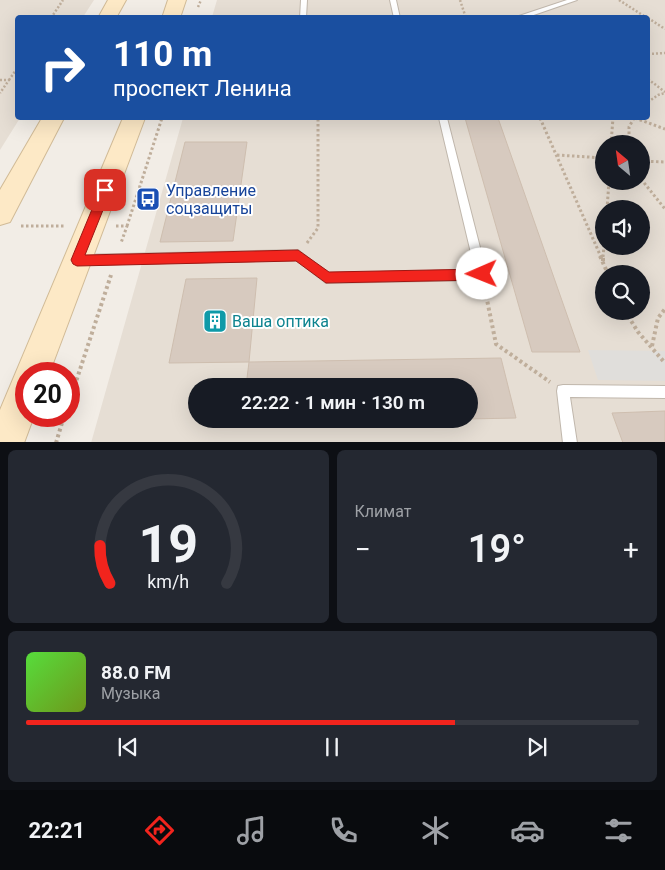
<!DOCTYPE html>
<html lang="ru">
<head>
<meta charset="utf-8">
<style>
	body { margin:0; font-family:Roboto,sans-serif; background:#242831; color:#f1f3f6; height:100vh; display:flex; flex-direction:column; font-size:19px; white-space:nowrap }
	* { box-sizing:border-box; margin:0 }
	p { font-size:16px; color:#9ea1a6 }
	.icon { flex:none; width:28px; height:28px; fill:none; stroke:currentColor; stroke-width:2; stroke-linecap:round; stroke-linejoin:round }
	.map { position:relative; height:442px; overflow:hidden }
	.panel { display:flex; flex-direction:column; gap:8px; padding:8px; background:#0d0f14; flex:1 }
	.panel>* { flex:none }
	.hud { position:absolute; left:15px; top:15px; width:635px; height:105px; border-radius:5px; box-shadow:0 5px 20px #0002; background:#1a4fa0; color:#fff; overflow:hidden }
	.needle { width:32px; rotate:331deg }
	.buttons { position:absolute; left:595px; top:135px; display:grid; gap:10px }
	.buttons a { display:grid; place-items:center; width:55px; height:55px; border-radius:50%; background:#171b24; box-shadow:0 5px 20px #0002; font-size:25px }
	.speed { position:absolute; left:15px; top:362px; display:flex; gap:10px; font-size:25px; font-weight:700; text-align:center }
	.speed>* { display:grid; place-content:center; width:65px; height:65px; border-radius:50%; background:#171b24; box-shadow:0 5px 20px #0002; line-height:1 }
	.speed .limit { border:8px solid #d22; background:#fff; color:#111 }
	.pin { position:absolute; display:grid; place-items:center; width:42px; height:42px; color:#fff; margin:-21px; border-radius:10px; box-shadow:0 2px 8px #0006 }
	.me { position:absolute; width:55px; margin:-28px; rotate:269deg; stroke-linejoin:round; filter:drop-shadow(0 0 4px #0008) }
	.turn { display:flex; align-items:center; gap:18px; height:105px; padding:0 15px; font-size:22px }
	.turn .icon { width:65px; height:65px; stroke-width:2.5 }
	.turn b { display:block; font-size:35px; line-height:42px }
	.big { font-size:38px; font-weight:600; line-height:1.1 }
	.panel .widget { flex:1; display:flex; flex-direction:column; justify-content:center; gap:8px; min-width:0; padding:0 18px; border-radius:8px; background:#242831 }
	.panel .dial { align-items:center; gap:0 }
	.dial svg { height:130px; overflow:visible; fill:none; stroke:#363941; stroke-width:7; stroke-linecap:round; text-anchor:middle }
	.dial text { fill:#f1f3f6; stroke:none }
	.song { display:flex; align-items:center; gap:15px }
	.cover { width:60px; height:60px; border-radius:8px; background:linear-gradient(135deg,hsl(110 70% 55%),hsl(80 70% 35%)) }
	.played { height:5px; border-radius:2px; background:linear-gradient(90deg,#f2241d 70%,#363941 70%) }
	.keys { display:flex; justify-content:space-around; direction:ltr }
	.heat { display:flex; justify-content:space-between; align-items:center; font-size:28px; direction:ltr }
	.panel .tiles { flex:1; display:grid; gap:8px; grid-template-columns:1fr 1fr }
	.widget:last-child { grid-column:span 2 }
	.trip { position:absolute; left:188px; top:378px; width:290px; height:50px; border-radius:25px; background:#171b24; box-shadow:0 5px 20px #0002; font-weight:600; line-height:50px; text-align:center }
	.tab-bar { display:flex; height:80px; justify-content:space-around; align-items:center; background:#090b0e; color:#9ea1a6 }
	.tab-bar .icon { width:35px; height:35px }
	.tab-bar .active { color:#f2241d }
	.tab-bar b { font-size:22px; color:#f1f3f6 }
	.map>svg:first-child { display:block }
	.residential { fill:#e6ded4; fill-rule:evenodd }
	.parking { fill:#e0dedb }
	.building { fill:#d7cabf; stroke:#cebeaf }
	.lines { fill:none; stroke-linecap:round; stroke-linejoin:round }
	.service-casing { stroke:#c0b7ac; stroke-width:2 }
	.secondary-casing { stroke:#d1bb97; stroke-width:2 }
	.path-far2 { stroke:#bfae9b; stroke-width:2.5; stroke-dasharray:2 2; stroke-linecap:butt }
	.path-far1 { stroke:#bfae9b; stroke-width:3; stroke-dasharray:2.5 2.5; stroke-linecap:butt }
	.path { stroke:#bfae9b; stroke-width:4; stroke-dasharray:3 3; stroke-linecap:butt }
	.service { fill:#fff; fill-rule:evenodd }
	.secondary { fill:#fde9c6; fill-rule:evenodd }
	.route { fill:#f2241d; stroke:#9d1713 }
	.labels { text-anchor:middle; stroke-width:4; stroke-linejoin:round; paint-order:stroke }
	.transit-label { font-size:16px; fill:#164399; stroke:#fff; text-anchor:start }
	.culture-label { font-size:16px; fill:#0d838f; stroke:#fff; text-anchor:start }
</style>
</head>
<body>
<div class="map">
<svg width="665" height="443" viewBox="0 0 665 443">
	<rect width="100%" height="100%" fill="#f2ede6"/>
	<path class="residential" d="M0,0H94L83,17L18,18V118H20L0,150Z
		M217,0H665V442L91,443L183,118H648V18L212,17ZM604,144H641V181H604ZM604,209H641V246H604ZM604,274H641V311H604ZM196,386H469V419H196Z"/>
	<path class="parking" d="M588,350L665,351V381L598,380Z"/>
	<path class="building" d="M465,118H498L580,352H532Z
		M185,142H247L233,241L160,242Z
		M257,278L249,362L169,363L186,279Z
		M501,358L516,418L469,419V386H246L249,362Z
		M665,411V443H623L612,413Z
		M243,419H464L243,422Z"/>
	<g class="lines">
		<g class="service-casing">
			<path id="service" d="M301,0H307L306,18H300Z
				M390,0H396L400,18H394Z
				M567,0H577L525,18H513Z
				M130,118H140L136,121L131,120Z
				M439,118H447L487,275L486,278L482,280L326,283L296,260L78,265L74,263L73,260L74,257L78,255L298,250L328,273L475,270Z
				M563,385L665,386V398L570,397L577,443H563L557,391L558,386Z"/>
		</g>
		<g class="secondary-casing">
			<path id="secondary" d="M108,0H126L116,18H98Z
				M168,0H186L180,18H162Z
				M42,118H64L10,222L0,225V190Z
				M123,118H145L49,374H26V416H34L24,443H0V410Z"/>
		</g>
		<path class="path-far2" d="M460,0L466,18
			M619,0L647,18
			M198,7L201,0
			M51,18L63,0
			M648,18L665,29
			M648,54L665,53
			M648,79L665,92
			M0,80H9L0,93
			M9,80L18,67
			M648,102L658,95L665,93"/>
		<path class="path-far1" d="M540,118L601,257
			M635,118L665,129
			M611,144L613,118
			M629,144V127L634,118
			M557,155L604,158
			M641,161L665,162
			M641,179L665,209
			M607,209L609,181
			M21,226H64
			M116,226H127L121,243
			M127,226L162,118
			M307,243L318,228V118
			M603,257L604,246"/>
		<path class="path" d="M600,256L608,274
			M603,261V256
			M485,290L496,344L550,382
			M625,311L638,332L665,363
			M652,346L658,318L665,309
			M69,403L111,275
			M56,443L64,416"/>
		<use href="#service" class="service"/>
		<use href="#secondary" class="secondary"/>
	</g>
	<path class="route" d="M105,185L111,190L85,255L298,250L329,272L482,269L487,271L488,274L487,278L482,280L326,283L296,261L77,266L73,264L71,260L100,190Z"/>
	<defs>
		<g id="bus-square" transform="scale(1.25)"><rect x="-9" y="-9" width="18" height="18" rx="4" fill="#1a4fb4" stroke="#fff"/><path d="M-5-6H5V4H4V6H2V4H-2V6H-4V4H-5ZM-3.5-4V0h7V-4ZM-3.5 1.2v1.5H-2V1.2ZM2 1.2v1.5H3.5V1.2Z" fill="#fff"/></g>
		<g id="building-square" transform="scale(1.25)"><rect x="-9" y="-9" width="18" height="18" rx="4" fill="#0f9aa8" stroke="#fff"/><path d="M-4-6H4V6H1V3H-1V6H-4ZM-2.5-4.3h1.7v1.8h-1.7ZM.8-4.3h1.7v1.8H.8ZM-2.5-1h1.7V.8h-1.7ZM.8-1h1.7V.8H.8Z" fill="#fff"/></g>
	</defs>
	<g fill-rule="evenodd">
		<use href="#bus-square" x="148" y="199"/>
		<use href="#building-square" x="215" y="321"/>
	</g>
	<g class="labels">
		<g class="transit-label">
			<text x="166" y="196">Управление<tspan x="166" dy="18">соцзащиты</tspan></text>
		</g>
		<g class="culture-label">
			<text x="232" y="327">Ваша оптика</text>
		</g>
	</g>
</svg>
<div class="buttons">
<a><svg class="needle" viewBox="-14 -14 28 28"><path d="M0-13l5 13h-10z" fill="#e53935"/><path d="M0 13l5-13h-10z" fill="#9ea1a6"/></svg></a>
<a><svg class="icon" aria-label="sound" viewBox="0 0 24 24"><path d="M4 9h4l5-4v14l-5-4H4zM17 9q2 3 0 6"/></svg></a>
<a><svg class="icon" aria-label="search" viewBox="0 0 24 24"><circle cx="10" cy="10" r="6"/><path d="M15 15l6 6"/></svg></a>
</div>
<div class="speed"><div class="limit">20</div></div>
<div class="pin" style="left:105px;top:190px;background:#d93025"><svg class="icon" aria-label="arrive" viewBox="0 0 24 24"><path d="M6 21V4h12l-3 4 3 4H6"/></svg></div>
<svg class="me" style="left:482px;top:274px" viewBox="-20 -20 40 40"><circle r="19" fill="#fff"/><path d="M0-13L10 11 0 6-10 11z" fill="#f2241d"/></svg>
<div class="trip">22:22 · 1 мин · 130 m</div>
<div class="hud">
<div class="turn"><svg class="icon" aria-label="right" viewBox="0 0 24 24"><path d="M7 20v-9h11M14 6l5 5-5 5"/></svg><div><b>110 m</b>проспект Ленина</div></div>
</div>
</div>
<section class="panel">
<div class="tiles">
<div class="widget dial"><svg viewBox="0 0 100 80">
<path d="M14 69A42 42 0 1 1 86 69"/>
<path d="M14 69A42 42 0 0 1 8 46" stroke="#f2241d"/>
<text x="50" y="56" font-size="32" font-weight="700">19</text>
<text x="50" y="72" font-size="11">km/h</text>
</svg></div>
<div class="widget"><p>Климат</p>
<div class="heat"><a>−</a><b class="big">19°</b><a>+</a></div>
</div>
<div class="widget">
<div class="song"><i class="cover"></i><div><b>88.0 FM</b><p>Музыка</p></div></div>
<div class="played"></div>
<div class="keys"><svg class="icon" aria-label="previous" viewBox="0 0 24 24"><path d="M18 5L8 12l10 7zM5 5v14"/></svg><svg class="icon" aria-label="pause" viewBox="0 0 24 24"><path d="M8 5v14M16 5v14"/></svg><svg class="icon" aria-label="next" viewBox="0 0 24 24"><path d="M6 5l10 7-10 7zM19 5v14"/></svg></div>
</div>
</div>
</section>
<nav class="tab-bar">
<b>22:21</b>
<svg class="icon active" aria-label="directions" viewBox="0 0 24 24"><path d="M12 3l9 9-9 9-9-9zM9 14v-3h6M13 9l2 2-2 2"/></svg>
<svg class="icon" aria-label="music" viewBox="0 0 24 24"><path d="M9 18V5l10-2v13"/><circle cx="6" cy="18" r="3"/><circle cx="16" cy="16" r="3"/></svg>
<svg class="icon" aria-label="phone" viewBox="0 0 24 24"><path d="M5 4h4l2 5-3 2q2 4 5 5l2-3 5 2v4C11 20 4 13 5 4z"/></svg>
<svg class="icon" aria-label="climate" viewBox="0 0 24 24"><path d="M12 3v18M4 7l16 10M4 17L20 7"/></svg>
<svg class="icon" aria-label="car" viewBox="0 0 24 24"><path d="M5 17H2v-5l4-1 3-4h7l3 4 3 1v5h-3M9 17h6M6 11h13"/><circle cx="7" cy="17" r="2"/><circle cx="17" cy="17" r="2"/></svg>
<svg class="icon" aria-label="filters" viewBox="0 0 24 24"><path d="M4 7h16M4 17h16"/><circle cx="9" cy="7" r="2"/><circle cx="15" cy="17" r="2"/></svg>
</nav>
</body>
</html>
